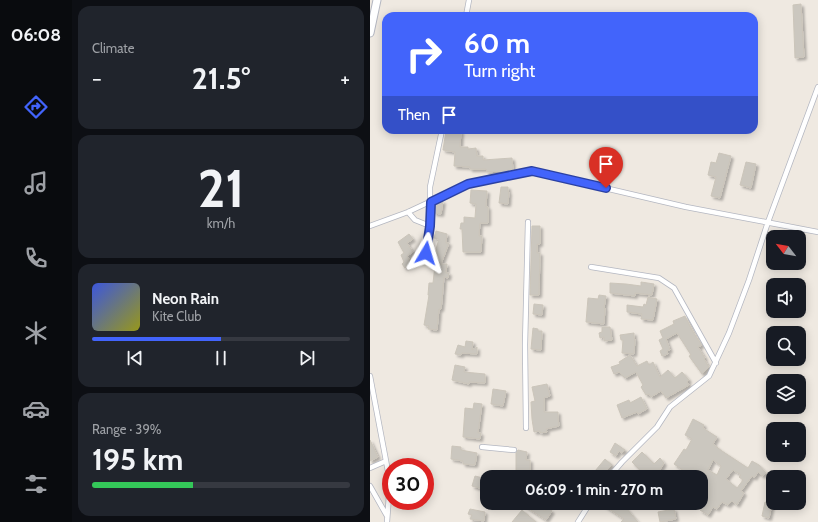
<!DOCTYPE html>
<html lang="en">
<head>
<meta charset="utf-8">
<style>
	body { margin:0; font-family:Cabin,sans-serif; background:#20242c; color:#f1f3f6; height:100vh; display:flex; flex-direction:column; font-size:15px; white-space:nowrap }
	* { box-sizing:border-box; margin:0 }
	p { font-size:13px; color:#9ea1a6 }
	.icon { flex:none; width:22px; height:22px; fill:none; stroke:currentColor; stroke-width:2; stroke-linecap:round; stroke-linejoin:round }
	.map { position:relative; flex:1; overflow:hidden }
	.drawer { display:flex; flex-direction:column; gap:6px; padding:6px; background:#0d0f14; width:298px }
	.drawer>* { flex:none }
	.top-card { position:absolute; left:12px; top:12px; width:376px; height:122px; border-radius:12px; box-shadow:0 2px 10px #0003; background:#4264fb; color:#fff; overflow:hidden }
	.needle { width:26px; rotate:301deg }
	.fabs { position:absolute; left:396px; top:230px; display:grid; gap:8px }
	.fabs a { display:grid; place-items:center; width:40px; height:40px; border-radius:8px; background:#171b24; box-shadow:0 2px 10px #0003; font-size:20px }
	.speed { position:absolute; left:12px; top:458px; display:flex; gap:8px; font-size:20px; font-weight:700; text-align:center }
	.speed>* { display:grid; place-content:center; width:52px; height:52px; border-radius:50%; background:#171b24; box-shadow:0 2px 10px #0003; line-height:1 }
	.speed .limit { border:6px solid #d22; background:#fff; color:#111 }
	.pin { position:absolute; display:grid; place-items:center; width:34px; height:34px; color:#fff; margin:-41px -17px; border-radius:50% 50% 50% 0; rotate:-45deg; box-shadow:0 0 4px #0007 }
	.pin .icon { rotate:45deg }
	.me { position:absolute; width:44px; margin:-22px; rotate:7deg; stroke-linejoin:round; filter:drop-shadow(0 0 3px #0008) }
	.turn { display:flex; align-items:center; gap:14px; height:84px; padding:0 16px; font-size:18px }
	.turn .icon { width:52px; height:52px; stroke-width:2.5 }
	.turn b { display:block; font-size:28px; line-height:34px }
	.then { display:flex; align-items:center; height:38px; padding:0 16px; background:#0003; gap:8px; font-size:15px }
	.big { font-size:30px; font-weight:800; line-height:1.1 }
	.drawer .widget { flex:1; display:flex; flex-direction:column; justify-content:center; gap:6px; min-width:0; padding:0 14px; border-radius:12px; background:#20242c }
	.drawer .dial { align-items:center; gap:0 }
	.dial b { font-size:52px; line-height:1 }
	.song { display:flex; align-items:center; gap:12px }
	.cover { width:48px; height:48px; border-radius:6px; background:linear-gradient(135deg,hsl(230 70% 55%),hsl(60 70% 35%)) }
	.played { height:4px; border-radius:2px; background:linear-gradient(90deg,#4264fb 50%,#363941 50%) }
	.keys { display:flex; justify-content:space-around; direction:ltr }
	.heat { display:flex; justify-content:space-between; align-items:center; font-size:22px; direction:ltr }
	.charge { height:6px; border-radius:3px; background:linear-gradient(90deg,#34c759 39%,#363941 0) }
	.trip { position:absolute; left:110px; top:470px; width:228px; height:40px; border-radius:12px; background:#171b24; box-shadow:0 2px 10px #0003; font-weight:800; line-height:40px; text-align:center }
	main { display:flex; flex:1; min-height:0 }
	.dock { display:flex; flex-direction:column; width:72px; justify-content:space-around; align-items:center; background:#090b0e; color:#9ea1a6 }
	.dock .icon { width:28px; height:28px }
	.dock .current { color:#4264fb }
	.dock b { font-size:18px; color:#f1f3f6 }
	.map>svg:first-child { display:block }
	.building { fill:#cbc7bf; stroke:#cbc5ba; fill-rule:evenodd; filter:url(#shadow) }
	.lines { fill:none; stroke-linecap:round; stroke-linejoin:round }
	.street-casing { stroke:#b4b7c1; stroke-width:6 }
	.secondary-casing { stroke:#b4b7c1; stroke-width:9 }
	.street { stroke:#fff; stroke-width:4.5 }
	.secondary { stroke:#fff; stroke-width:7 }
	.route-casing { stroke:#2b41a3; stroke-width:10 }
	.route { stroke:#4264fb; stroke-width:7 }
</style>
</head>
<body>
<main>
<nav class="dock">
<b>06:08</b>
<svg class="icon current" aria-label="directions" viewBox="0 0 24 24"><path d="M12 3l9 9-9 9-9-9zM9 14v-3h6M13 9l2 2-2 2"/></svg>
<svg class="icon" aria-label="music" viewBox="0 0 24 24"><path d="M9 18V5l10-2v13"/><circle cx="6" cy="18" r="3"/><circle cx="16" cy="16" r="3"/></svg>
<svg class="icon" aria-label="phone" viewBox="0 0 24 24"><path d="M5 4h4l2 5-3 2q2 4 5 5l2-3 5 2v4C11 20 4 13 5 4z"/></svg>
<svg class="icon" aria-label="climate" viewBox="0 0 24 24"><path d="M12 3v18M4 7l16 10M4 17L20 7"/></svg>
<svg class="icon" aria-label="car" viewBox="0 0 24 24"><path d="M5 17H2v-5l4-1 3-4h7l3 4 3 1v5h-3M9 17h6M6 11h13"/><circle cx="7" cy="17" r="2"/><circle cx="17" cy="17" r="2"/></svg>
<svg class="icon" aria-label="filters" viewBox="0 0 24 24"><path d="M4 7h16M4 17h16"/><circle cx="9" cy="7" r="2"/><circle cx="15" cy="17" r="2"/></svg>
</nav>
<section class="drawer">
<div class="widget"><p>Climate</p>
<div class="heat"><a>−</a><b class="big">21.5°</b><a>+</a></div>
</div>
<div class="widget dial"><b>21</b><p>km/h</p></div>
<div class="widget">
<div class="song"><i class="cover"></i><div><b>Neon Rain</b><p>Kite Club</p></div></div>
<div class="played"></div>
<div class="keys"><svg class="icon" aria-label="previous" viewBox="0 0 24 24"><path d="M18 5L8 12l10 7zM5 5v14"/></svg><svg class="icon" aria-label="pause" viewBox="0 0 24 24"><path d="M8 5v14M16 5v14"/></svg><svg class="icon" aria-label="next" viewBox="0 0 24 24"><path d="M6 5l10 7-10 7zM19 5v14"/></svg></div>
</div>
<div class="widget"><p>Range · 39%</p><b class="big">195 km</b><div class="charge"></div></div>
</section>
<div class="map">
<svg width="448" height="522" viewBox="0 0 448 522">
	<defs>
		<filter id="shadow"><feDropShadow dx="2.5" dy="2.5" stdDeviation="1" flood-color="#0004"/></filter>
	</defs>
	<rect width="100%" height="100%" fill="#efe9e1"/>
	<path class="building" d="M431,4L434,57L425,58L423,5Z
		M76,131H91L90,147H98V149L106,148L107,156H113V160L142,158L143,170L117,172L116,169H100V167L84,166L85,152L73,150Z
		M349,153L361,156L350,198L341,196L346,177L338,175L341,162L346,163Z
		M376,162L386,164L381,188L370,185Z
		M131,187H138V192H139L138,204L129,203Z
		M101,190L117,191L116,207H118V223H110L109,236H112L111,252H93L92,229H90L91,223H94V217L105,218L106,204L100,203Z
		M71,201H73L71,214L64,213L65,204Z
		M162,226H170V244H167V253H170L169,295H160Z
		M66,231L77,234L76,243H79L71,264H77L76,273H79L78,278L74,277L72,301L71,309H69L67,330L58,329L59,326L54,325L59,295H58L59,283H63L66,256H64L69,239L64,238Z
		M39,234L43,239L37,243L43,252L37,256L42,263L35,268L32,264L34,262L31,255L34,253L28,242Z
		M271,282L284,284L282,295L265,293V296L240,293V283L256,284L271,286Z
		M229,295L236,296L234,308H235L234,324L216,322L218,298L228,299Z
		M278,297L287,299L283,320L271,319L272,314L257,312V305L273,307L274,304L276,305Z
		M164,304L173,305L172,315L163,314Z
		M315,316L323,332L332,345L328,347L335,358L334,359L339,367L332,374L319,356L321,355L307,333L296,339L300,350L297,351L298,354L292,356L290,351L293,349L289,340L293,338L290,331L304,324L303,321Z
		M232,327H240L242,340L234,341V337L230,338L229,333L232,332Z
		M163,328L168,329V331H172L171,350L161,349Z
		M264,333V338L265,339L264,354L252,353L253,340H251L250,335Z
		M96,341L103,342L102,350L107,347V354L92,353L91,355L85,354L88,345L95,347Z
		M260,355L267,366L277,361L279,365L283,362L290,377L298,370L305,378L312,372L319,380L317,382L319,385L296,398L291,391L281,397L279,394L276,395L271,387L273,385L266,372L255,378L249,372L244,374L241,367L250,364L249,362Z
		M85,365L95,367L94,372L115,374V383L99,382V384L82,380Z
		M177,384L180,396L174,398V412H188V417L189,426L176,429L177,432L170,433V431L164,432L162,419L161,402L165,401L162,387Z
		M123,389L136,391L133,406L121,404Z
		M271,397L277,409L268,414L267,412L252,418L247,405L259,400L260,403Z
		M104,403L112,404L108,433H111L110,439L93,437L95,408L103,409Z
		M323,419L334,425L333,428L347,437L343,444L352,451L378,468L382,461L389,465L396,473L392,476L388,472L384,478L382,476L371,491L374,493L367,505L362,501L358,505L352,502L347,509L343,507L338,515L330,510L337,500L331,496V477H316L312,475L314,471L304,464L314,449L316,450L322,439L315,435ZM343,460L351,466L347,475L338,470ZM363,470L371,475L369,477L373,480L367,488L356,479Z
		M0,440L8,457L0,461Z
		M245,443L255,450L252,453L249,451L246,456L240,452Z
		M82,446L91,447V450L107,453L105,465L93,464V461L81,459Z
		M148,450L157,452L156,460H160V476H146V453Z
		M272,452L284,464L290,458L294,463L287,475L289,477H269L273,473L262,462Z
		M235,459L242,465L231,476L225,471Z
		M105,476L117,479V490L102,486Z
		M395,502L402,504L399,518L392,516Z
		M150,503H163L175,511L177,508L182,511L176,520Z
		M230,503H247L257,509L268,522H251L254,519Z
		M100,509L115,512L114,521L100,519L102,515L98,514Z
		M304,509L306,519L290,522L288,512Z
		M152,510L166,522H142Z"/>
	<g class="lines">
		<g class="street-casing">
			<path id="street" d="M96,16L99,0
				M38,212L45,220L60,226
				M0,226L38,212L98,184L162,171L316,207L448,232
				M57,253L60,226V187L72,130
				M221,267L289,278L304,288L346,363
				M0,376L20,482L17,522
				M156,428L155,345L158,222
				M112,447L144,450
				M0,468L16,461
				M239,477L252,462L287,427L300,407L339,376L359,333L379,280L398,222L448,87
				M0,486L17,516
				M208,522L220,503"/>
		</g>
		<g class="secondary-casing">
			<path id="secondary" d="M0,33L7,0"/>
		</g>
		<use href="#street" class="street"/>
		<use href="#secondary" class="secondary"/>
	</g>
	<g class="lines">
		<g class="route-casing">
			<path id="route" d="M56,253L60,226L61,202L98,184L162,171L236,188"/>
		</g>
		<use href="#route" class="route"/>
	</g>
</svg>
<div class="fabs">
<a><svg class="needle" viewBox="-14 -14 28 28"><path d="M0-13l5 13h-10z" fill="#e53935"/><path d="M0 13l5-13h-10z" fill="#9ea1a6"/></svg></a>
<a><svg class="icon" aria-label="sound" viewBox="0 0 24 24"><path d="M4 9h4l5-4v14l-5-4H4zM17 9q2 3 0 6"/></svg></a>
<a><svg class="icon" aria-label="search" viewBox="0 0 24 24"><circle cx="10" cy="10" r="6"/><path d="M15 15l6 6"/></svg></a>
<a><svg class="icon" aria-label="layers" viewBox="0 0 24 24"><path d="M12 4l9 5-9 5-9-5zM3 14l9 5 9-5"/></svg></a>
<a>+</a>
<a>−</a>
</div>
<div class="speed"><div class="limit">30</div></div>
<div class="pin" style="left:236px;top:188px;background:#d93025"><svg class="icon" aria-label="arrive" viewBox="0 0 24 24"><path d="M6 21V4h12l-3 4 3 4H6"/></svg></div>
<svg class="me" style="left:56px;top:253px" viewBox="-20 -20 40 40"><path d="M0-17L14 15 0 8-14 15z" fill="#4264fb" stroke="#fff" stroke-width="4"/></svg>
<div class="trip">06:09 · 1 min · 270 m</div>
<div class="top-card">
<div class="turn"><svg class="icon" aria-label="right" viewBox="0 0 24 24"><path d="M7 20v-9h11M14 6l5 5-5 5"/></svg><div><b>60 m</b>Turn right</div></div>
<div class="then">Then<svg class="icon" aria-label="arrive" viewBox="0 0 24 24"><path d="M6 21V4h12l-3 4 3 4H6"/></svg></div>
</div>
</div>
</main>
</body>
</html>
